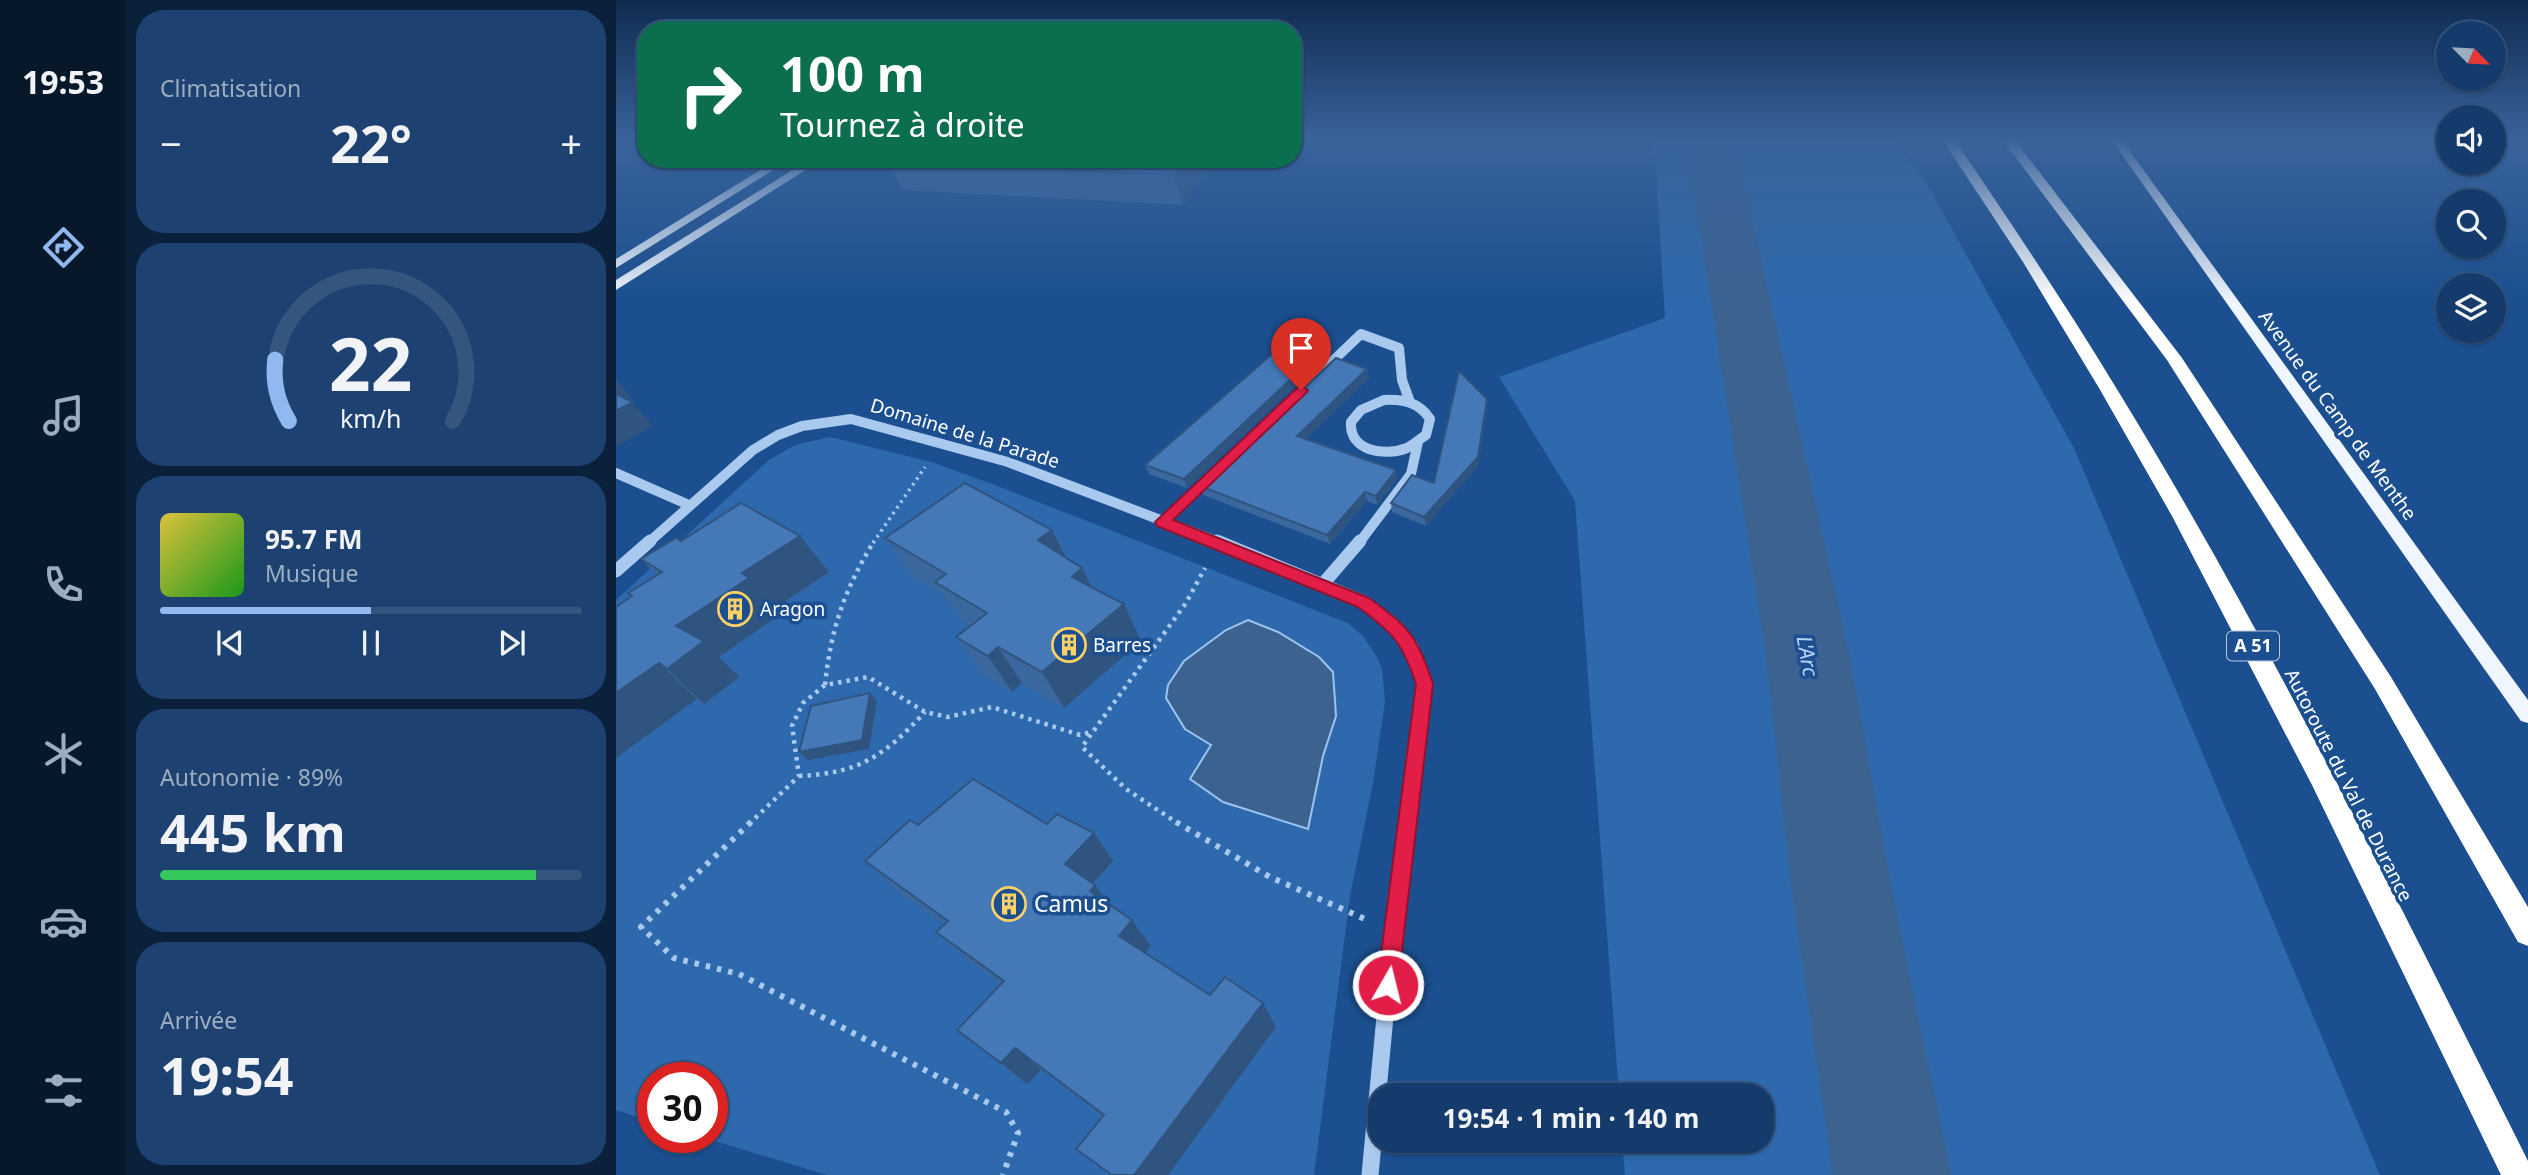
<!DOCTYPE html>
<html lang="fr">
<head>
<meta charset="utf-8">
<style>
	body { margin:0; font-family:"Noto Sans",sans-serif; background:#1d4271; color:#f1f3f6; height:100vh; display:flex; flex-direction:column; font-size:26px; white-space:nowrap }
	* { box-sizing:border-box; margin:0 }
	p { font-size:23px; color:#9dadc1 }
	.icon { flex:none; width:38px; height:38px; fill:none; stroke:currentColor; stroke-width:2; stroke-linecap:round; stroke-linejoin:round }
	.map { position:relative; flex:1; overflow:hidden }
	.panel { display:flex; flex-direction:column; gap:10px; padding:10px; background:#0b203b; width:490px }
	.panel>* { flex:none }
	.banner { position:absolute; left:21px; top:21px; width:665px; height:147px; border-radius:28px; box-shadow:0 2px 5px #0004,0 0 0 2px #33557e; background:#0b6e4f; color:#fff; overflow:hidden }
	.needle { width:46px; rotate:114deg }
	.fabs { position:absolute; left:1820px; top:21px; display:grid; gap:14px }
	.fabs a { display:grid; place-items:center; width:70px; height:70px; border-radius:50%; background:#143b6b; box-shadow:0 2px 5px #0004,0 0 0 2px #33557e; font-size:35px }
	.speed { position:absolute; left:21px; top:1062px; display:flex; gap:14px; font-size:35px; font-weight:700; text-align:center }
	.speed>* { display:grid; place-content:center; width:91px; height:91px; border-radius:50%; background:#143b6b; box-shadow:0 2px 5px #0004,0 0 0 2px #33557e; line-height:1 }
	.speed .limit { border:10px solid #d22; background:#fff; color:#111 }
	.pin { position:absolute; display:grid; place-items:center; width:60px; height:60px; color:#fff; margin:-72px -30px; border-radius:50% 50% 50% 0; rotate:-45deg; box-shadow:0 0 7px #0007 }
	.pin .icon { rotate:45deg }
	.me { position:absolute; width:77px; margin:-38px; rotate:8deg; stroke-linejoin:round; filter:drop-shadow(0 0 5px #0008) }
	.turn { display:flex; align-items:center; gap:24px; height:147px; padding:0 28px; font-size:32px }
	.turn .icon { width:91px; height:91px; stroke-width:2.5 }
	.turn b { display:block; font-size:49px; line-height:60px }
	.big { font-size:52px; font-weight:700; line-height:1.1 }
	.panel .widget { flex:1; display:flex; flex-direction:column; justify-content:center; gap:10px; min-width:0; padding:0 24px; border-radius:28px; background:#1d4271 }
	.panel .dial { align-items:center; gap:0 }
	.dial svg { height:182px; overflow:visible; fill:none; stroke:#33557e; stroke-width:7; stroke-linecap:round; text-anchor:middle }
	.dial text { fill:#f1f3f6; stroke:none }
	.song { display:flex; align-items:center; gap:21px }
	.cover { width:84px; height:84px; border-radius:10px; background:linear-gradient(135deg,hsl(50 70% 55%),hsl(120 70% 35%)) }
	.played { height:7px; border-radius:4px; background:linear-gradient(90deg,#90b9f0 50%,#33557e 50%) }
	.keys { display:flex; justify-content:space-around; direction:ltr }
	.heat { display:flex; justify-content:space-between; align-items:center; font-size:38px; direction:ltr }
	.charge { height:10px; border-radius:5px; background:linear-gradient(90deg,#34c759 89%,#33557e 0) }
	.trip { position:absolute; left:752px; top:1083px; width:406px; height:70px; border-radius:28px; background:#143b6b; box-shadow:0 2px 5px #0004,0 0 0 2px #33557e; font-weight:700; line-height:70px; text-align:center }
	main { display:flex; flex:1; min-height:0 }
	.dock { display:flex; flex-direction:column; width:126px; justify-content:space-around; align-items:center; background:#08182b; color:#9dadc1 }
	.dock .icon { width:49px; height:49px }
	.dock .on { color:#90b9f0 }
	.dock b { font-size:32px; color:#f1f3f6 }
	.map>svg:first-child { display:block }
	.green { fill:#2e69ad }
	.water { fill:#3c6290; stroke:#9cc4f0; stroke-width:2 }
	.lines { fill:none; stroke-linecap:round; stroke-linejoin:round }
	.river { fill:#3c6290; fill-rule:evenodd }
	.path-far2 { stroke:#a9c9ee; stroke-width:3.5; stroke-dasharray:2.5 4.5; stroke-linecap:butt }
	.path-far1 { stroke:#a9c9ee; stroke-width:4.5; stroke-dasharray:3.5 5; stroke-linecap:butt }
	.path { stroke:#a9c9ee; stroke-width:6; stroke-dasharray:4.5 7; stroke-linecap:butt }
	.minor-far2 { stroke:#a9c9ee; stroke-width:10 }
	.minor-far1 { stroke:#a9c9ee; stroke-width:13 }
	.minor { stroke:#a9c9ee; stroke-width:17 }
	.major { fill:#f0f6ff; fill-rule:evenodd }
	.highway { fill:#fff; fill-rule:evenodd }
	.wall { fill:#3a679d }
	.shaded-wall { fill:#305480 }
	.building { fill:#4478b7; stroke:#305480; stroke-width:2 }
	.route { fill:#e11d48; stroke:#92132f; stroke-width:2 }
	.labels { text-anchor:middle; stroke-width:7; stroke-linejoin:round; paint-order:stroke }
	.shield { fill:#1b4f8f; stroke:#bbcadd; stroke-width:2 }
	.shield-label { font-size:18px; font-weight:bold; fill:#fff }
	.street-label { font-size:19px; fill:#fff; stroke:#1b4f8f }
	.poi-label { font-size:19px; fill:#fff; stroke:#1b4f8f; text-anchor:start }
	.water-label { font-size:21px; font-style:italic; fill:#b5d3f5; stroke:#1b4f8f }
	.near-poi-label { font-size:23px; fill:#fff; stroke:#1b4f8f; text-anchor:start }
</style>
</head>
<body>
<main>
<nav class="dock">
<b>19:53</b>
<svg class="icon on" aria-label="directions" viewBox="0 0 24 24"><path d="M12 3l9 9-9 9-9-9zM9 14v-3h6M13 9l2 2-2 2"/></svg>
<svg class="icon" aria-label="music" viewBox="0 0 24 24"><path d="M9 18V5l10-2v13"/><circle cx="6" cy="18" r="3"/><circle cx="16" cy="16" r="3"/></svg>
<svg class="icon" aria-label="phone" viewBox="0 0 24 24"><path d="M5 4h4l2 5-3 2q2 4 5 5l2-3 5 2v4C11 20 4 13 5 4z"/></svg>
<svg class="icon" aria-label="climate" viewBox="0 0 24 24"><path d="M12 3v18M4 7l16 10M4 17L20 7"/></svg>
<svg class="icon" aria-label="car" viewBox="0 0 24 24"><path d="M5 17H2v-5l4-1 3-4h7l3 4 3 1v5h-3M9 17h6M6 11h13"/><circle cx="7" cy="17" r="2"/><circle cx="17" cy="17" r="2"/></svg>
<svg class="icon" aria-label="filters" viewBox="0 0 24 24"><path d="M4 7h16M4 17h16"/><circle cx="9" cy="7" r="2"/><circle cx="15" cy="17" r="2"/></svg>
</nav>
<section class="panel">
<div class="widget"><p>Climatisation</p>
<div class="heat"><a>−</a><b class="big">22°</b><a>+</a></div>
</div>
<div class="widget dial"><svg viewBox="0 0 100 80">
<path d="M14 69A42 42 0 1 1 86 69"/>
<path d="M14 69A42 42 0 0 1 8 42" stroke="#90b9f0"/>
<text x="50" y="56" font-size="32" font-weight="700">22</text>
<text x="50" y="72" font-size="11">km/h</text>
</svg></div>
<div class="widget">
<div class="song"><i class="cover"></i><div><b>95.7 FM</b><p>Musique</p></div></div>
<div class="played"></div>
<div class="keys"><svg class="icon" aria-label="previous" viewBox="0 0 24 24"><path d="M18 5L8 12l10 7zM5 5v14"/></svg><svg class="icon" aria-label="pause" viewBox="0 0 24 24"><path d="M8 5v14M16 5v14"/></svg><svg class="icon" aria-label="next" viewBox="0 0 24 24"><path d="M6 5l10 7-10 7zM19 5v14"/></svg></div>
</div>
<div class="widget"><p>Autonomie · 89%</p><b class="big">445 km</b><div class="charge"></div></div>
<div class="widget"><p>Arrivée</p><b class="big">19:54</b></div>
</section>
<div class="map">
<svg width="1912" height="1175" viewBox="0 0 1912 1175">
	<rect width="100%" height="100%" fill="#1b4f8f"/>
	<path class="green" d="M1038,139H1278L1312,186L1458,448L1764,1175H1009L1006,1141H1146V1096L1003,1095L959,501L883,377L1049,318Z
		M214,437L315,462L371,482L732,623L747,636L761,657L766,669L769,702L757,783L734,896L698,1175H211L89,1138H96V1078H37V1122L0,1110V600L153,460L179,445Z"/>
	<path class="water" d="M632,620L662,632L703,657L717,672L720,716L707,756L692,829L607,802L574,779L595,745L569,729L550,698L552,685L568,661L610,630Z"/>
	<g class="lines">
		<path class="river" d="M1070,139H1118L1235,663L1275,886L1335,1175H1217L1175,886L1151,663Z"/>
		<path class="path-far2" d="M257,543L309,467"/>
		<path class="path-far1" d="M209,685C215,628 228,591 258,541
			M183,776C244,773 268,756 309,712
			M133,824L183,776L176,726L187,703L209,685L252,677L309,712L332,717L376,707L464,735L475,732
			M563,824L510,789L466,747L570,603L589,568"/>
		<path class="path" d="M135,822L25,927L58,958L123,974L390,1112L402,1133L387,1175
			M560,822L654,877L749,919"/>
		<path class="minor-far2" d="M682,394L745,334L783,348L786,380L794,402
			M768,400C787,399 803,402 814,419L810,435C804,439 797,445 791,448C768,457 733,451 735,422L745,410Z
			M0,473L73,505
			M547,522L595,476
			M32,543L137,450L162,435L186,426L235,419L392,462L605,543
			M743,543L795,474L802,442"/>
		<path class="minor-far1" d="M601,541L748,602L776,623L796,647L808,684L791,824
			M0,571L34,541
			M706,585L744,541"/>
		<path class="minor" d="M754,1175L772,985L791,822"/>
		<path class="major" d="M1495,139H1505L1912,700V723L1905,721Z
			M162,159H175L0,268V259Z
			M194,159H207L0,290V280Z"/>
		<path class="highway" d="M1326,139H1338C1393,220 1448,302 1499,386C1652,635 1781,900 1912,1161V1175H1885L1696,785L1556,516L1483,388L1407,262Z
			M1386,139H1398L1566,358L1775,677L1912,907V946L1902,942L1759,689L1551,360Z"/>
	</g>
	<path class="wall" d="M599,159L567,205L286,190L272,161Z
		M703,353L705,361L571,488L533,474L529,465Z
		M751,369L753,378L689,439L780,470L781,479L761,505L751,501L714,544L587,495L584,486Z
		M871,399V408L862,466L810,526L776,512L775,503L818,483Z
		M436,530L450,558L476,588L508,604L525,641L448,708L406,683L396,692L365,673L340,637L355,625L344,618L328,595L294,575L269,538Z
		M65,541L213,572L160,608L165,614L103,657L123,677L88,704L81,699L0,758L15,597L12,593L41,575L25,559Z
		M302,825L478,833L497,861L477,884L479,885L493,904L535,946L529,953L594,995L660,1027L552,1175H495L487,1117L425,1070L411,1084L341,1030L385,984L348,957L320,932L328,925L278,889L249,861Z"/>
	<path class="shaded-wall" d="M570,159H599L567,205L558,175Z
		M703,353L705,361L571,488L568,479Z
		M751,369L753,378L683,445L681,436Z
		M0,379L19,402L17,403L37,426L0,447Z
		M871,399V408L862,466L810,526L808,517Z
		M780,470L781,479L761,505L760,496Z
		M749,492L751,501L714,544L711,535Z
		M436,530L455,567L422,540Z
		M184,536L213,572L160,608L165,614L103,657L123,677L88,704L51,669L60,626L126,573Z
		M466,568L485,605L456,577Z
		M508,604L525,641L448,708L426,672Z
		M382,647L406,683L396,692L372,656Z
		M43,663L81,699L0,758V693Z
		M254,693L261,701L253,749L192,760L183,752Z
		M478,833L497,861L470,891L449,864Z
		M479,885L499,912L474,891Z
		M516,920L535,946L522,962L503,936Z
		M647,1003L660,1027L552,1175H518Z
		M399,1048L425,1070L411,1084L385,1063Z"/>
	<path class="building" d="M273,159H570L558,175L272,161Z
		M670,342L703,353L568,479L529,465Z
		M720,358L751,369L681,436L780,470L760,496L749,492L711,535L584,486Z
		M843,371L871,399L862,457L808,517L775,503L796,475L818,483Z
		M0,394L17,402L0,411Z
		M349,483L436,530L422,540L466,568L456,577L508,604L426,672L382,647L372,656L340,637L371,613L319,582L330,574L269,538Z
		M125,503L184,536L126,573L133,578L60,626L88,641L51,669L43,663L0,693V607L16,596L12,593L46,572L25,559L60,538L65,541Z
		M254,693L246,740L183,752L195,706Z
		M357,779L431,824L441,814L478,833L449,864L479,885L474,891L516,920L503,936L594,995L609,977L647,1003L518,1175H496L460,1149L488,1115L399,1048L385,1063L341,1030L388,981L320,932L332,921L249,861L294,820L302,825Z"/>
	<linearGradient id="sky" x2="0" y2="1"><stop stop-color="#0f2b4f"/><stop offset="0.46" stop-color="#39639b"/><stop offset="1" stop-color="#39639b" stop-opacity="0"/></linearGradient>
	<rect width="1912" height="303" fill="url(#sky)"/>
	<path class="route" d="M685,386L692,390L690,393L557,520L753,598C794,628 801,636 817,684L782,985L779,992L772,995L764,992L761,985L800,684C786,642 777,633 742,607L541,526L539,522L681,388Z"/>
	<defs>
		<g id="building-ring" transform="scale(1.75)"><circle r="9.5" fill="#1b4f8f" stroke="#ffd166" stroke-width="1.5"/><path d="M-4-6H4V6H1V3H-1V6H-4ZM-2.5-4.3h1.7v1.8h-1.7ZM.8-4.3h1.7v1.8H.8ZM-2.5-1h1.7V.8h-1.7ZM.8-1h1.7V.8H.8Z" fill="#ffd166"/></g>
	</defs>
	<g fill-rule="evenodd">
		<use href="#building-ring" x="119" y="609"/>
		<use href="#building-ring" x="453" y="645"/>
		<use href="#building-ring" x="393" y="904"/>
	</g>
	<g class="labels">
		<rect class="shield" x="1611" y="631.5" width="52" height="29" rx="5"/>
		<g class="shield-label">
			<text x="1637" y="652">A 51</text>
		</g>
		<g class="street-label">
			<text transform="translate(1722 415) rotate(54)" y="7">Avenue du Camp de Menthe</text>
			<text transform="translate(349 433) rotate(17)" y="7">Domaine de la Parade</text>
			<text transform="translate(1733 785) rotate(63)" y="7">Autoroute du Val de Durance</text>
		</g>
		<g class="poi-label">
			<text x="144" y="616">Aragon</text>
			<text x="477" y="652">Barres</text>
		</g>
		<g class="water-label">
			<text transform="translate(1191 656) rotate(80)" y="7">L'Arc</text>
		</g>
		<g class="near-poi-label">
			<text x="418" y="912">Camus</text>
		</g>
	</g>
</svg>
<div class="fabs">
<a><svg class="needle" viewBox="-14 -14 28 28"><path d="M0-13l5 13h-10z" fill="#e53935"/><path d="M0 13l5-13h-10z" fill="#9dadc1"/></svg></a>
<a><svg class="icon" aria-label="sound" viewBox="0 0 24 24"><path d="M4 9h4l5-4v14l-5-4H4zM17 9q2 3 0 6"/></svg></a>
<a><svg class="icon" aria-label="search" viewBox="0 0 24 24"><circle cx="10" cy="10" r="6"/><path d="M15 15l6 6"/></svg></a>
<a><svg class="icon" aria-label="layers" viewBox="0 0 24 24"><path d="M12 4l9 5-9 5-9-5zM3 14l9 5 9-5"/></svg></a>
</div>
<div class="speed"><div class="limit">30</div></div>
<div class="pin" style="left:685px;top:390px;background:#d93025"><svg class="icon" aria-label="arrive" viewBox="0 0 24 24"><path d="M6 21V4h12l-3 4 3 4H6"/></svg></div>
<svg class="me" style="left:772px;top:985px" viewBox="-20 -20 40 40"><circle r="17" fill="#e11d48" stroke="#fff" stroke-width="3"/><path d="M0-11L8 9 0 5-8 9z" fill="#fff"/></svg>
<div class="trip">19:54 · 1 min · 140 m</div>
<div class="banner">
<div class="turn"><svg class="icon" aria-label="right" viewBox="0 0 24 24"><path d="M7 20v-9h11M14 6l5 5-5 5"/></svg><div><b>100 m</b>Tournez à droite</div></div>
</div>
</div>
</main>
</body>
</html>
